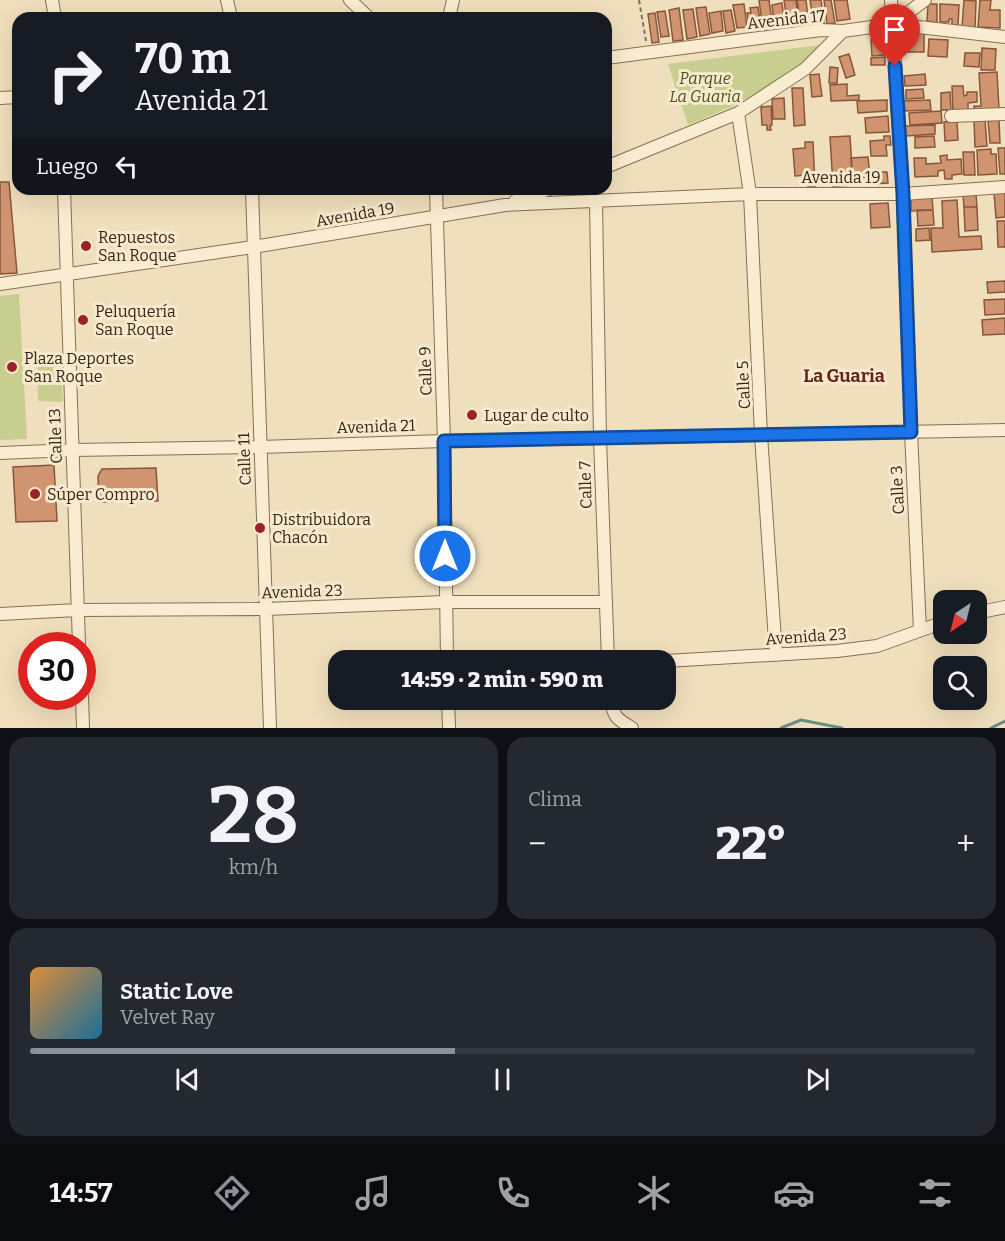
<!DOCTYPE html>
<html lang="es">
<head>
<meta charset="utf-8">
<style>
	body { margin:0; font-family:Bitter,serif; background:#242831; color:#f1f3f6; height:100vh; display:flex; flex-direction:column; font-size:22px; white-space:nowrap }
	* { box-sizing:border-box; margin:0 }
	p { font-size:20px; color:#9ea1a6 }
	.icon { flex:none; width:33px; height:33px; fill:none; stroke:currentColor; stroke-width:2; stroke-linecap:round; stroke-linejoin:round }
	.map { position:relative; height:728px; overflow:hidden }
	.side { display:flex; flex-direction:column; gap:9px; padding:9px; background:#0d0f14; flex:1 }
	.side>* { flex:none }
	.banner { position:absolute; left:12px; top:12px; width:600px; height:183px; border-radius:18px; box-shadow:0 6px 24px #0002; background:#171b24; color:#f1f3f6; overflow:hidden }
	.needle { width:39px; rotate:215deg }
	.tools { position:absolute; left:933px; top:590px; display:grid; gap:12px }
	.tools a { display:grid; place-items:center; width:54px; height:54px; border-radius:12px; background:#171b24; box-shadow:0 6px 24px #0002; font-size:30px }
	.speed { position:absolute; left:18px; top:632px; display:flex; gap:12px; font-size:30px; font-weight:700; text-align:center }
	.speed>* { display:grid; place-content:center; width:78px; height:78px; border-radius:50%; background:#171b24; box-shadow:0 6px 24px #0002; line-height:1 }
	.speed .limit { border:9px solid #d22; background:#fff; color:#111 }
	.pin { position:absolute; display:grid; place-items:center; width:51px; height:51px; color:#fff; margin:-62px -26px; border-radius:50% 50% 50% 0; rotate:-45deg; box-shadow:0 0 6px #0007 }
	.pin .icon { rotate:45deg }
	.me { position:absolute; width:66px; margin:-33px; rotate:0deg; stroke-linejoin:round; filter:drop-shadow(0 0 4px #0008) }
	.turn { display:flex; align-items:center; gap:21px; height:126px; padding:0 24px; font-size:27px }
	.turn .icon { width:78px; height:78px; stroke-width:2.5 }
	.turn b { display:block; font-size:42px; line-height:51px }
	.then { display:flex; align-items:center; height:57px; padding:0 24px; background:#0003; gap:12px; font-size:22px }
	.big { font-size:45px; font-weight:800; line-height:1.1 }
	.side .tile { flex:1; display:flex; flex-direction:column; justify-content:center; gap:9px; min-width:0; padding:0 21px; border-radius:18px; background:#242831 }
	.side .dial { align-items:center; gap:0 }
	.dial b { font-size:78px; line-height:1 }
	.song { display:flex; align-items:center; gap:18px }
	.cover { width:72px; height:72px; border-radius:9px; background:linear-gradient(135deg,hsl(30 70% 55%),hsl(200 70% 35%)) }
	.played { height:6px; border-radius:3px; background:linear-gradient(90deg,#8c9099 45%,#363941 45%) }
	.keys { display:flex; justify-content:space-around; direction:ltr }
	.heat { display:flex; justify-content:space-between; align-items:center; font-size:33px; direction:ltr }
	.side .tiles { flex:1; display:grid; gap:9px; grid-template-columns:1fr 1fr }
	.tile:last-child { grid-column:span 2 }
	.trip { position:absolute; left:328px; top:650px; width:348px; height:60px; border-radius:18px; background:#171b24; box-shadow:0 6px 24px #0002; font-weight:800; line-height:60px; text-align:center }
	.tabs { display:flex; height:96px; justify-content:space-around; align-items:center; background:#090b0e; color:#9ea1a6 }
	.tabs .icon { width:42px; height:42px }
	.tabs .active { color:#8c9099 }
	.tabs b { font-size:27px; color:#f1f3f6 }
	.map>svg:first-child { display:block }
	.green { fill:#c8ce90 }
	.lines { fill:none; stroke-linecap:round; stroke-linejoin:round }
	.stream { stroke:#688e83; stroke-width:3 }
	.building { fill:#d09570; stroke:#88563a; stroke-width:1.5 }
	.minor-casing { stroke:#886f55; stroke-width:14 }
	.path { stroke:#886f55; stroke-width:2; stroke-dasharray:4.5 3; stroke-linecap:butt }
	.minor { stroke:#faecd0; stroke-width:12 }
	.route-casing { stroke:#114b97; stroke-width:15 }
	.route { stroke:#1a73e8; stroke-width:10 }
	.poi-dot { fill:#992327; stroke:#f7e9cc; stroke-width:2 }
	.labels { text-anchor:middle; stroke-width:6; stroke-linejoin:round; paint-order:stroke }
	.street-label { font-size:16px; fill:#36271b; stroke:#f7e9cc }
	.park-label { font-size:16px; font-style:italic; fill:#485420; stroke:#f7e9cc }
	.poi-label { font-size:16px; fill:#36271b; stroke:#f7e9cc; text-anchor:start }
	.neighbourhood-label { font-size:18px; font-weight:bold; fill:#652618; stroke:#f7e9cc }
</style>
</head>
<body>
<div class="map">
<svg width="1005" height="728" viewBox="0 0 1005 728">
	<rect width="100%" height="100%" fill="#f0dfbc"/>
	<path class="green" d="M821,45L819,50L801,64L765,89L731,107L688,125L668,64Z
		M19,294L27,439L0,440V296Z
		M60,353L63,402L38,401L37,354Z"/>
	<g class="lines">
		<path class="stream" d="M781,728L801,720L842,728
			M991,728L1005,721"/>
	</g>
	<path class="building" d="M759,0H769L772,21L762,22Z
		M784,0H796L799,26L788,28Z
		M797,0H806L808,17L800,18Z
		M810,0H821L824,23L814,24Z
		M824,0H831L835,23L827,24Z
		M834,0H847L850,19L837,21Z
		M964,0L976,1L975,30L962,27Z
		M980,0H991L990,10H1000V28L978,27Z
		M782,3L784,20L774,21L772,5Z
		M744,4L747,27L737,28L733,5Z
		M928,4H937V23L927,21Z
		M940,4L959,5L958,25H952V19H949V22H940Z
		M706,7L710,34L700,36L696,8Z
		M758,7L761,28L750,30L747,13H751L750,8Z
		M679,8L683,40L673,41L669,10Z
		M693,9L697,37L687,39L683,10Z
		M731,10L735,31L726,33L723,11Z
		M665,11L669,36L661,37L657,12Z
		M721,11L723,31L712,33L709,13Z
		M655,13L659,42L652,43L648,14Z
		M908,33H924V52H908Z
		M883,39L884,55L872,56L871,40Z
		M929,39L948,40L947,57L928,56Z
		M982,48L996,49L995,70H981Z
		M965,53H980L979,67L964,66Z
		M849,54L855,75L846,78L839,57Z
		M885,57V65H871V58Z
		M830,67L838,68L837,83H829Z
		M997,72L999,109L974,110V106H981L979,73Z
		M819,74L822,96L812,97L810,75Z
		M925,74L926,85L905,86L904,76Z
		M847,84V96L859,95V100L831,101L830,85Z
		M952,86H963L964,96L967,95V92H977V102L968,103V112L953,113Z
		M792,88H803L805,125L794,126Z
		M923,89L924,98L906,99V90Z
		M950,92L951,110H941V93Z
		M784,98L785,119H773L772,99Z
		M887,100V111L858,113L857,101Z
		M930,100L931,110L905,111L904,101Z
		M771,106L772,125L770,126L771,130H767V125H762L761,107Z
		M941,111L942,123L910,125L909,113Z
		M888,116L889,132L866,133L865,118Z
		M974,120H985L987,146L975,147Z
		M999,120L1000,143H990L988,121Z
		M957,121L958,140L945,141L944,122Z
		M935,125V134L906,136L905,126Z
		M850,136L853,185L833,186L830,137Z
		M884,136H890L891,145H886L887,156H871L870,141L884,140Z
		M934,136L935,147L915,148V137Z
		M805,142H813L815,186H808V175L795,176L793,149L805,148Z
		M998,148H1005V174H1000Z
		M991,149V154H996L997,174L978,175L977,150Z
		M963,152H974L975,175H964Z
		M947,155V160L961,159L962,174L952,175V179H945L944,170L938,171V176L915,177L914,158H926V164L941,163L940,156Z
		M868,157L870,177L852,178L851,158Z
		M878,169V172H887L888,183L872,184L871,170Z
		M0,182H9L17,273L0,274Z
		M1005,192V217L996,218L994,193Z
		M963,194H976L977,207H964Z
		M932,196L933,210L911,211V198Z
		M957,200L959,237L981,236L982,249L932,252L931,228H943L942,201Z
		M888,203L890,227L871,228L870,204Z
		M964,207H977L978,230L965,231Z
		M917,210H933L934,225L918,226Z
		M997,221H1005V247H998Z
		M929,228L930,240L916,241V229Z
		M1005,281V292L988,293L987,282Z
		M1005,299V314L985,315L984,300Z
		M1005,318V334L983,335L982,320Z
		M54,465L57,521L16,522L13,467Z
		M156,468L158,501L99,502L98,476L102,469Z"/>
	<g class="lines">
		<g class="minor-casing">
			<path id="minor" d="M52,0L55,18
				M227,0L231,18
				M350,0L369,18
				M891,0L903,194L911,432L920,630
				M449,18L453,0
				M893,24L925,0
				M606,58L821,30L843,31L893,24L1005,37
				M0,98L18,97
				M738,113L750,194L761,435L776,655
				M951,116L1005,114
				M606,167L738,113L805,69L843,31
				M64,189L79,645
				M252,189L270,728
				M436,189L444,441L447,660
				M515,201L549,189
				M596,202L600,438L608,660
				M0,284L253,247L505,205L750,194H903L1005,187
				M0,453L73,450L260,447L444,441L1005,430
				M976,613L1005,607
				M0,614L77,610L266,609L445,602H605
				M666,661L837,651L877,646L944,622
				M82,696L83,728
				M448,699L449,728
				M611,699C613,717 617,719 632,728"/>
		</g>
		<path class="path" d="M639,0L646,41"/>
		<use href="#minor" class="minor"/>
	</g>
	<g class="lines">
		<g class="route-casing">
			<path id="route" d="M445,556L444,441L911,432L903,194L895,66"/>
		</g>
		<use href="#route" class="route"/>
	</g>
	<g class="poi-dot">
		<circle cx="86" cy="246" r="6"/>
		<circle cx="83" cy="320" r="6"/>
		<circle cx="12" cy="367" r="6"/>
		<circle cx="472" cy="415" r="6"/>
		<circle cx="35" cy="494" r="6"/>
		<circle cx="260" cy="528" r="6"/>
	</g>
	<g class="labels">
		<g class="street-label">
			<text transform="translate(786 19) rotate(-6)" y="6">Avenida 17</text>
			<text x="841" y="183">Avenida 19</text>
			<text transform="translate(355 214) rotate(-10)" y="6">Avenida 19</text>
			<text transform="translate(425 371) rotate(-92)" y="6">Calle 9</text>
			<text transform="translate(743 385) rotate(-93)" y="6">Calle 5</text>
			<text transform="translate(376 426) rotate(-2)" y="6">Avenida 21</text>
			<text transform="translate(55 436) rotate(-92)" y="6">Calle 13</text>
			<text transform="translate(244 459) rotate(-92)" y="6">Calle 11</text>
			<text transform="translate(585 485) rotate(-92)" y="6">Calle 7</text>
			<text transform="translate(897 490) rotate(-93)" y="6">Calle 3</text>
			<text transform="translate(302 591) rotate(-2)" y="6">Avenida 23</text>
			<text transform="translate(806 636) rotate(-4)" y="6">Avenida 23</text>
		</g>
		<g class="park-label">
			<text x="705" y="84">Parque<tspan x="705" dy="18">La Guaria</tspan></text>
		</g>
		<g class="poi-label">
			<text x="98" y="243">Repuestos<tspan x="98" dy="18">San Roque</tspan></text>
			<text x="95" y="317">Peluquería<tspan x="95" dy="18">San Roque</tspan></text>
			<text x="24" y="364">Plaza Deportes<tspan x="24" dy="18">San Roque</tspan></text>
			<text x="484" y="421">Lugar de culto</text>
			<text x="47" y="500">Súper Compro</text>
			<text x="272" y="525">Distribuidora<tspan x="272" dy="18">Chacón</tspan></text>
		</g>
		<g class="neighbourhood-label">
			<text x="844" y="382">La Guaria</text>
		</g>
	</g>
</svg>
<div class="tools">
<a><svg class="needle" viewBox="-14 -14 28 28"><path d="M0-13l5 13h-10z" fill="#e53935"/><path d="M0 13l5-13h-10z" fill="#9ea1a6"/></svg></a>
<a><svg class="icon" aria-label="search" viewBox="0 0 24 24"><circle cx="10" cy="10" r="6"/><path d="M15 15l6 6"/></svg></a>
</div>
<div class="speed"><div class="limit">30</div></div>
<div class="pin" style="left:895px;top:66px;background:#d93025"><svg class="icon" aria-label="arrive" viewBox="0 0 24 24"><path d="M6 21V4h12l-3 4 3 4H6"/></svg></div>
<svg class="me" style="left:445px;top:556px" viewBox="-20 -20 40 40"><circle r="17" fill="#1a73e8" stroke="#fff" stroke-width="3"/><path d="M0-11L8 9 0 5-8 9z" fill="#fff"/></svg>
<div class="trip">14:59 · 2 min · 590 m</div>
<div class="banner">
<div class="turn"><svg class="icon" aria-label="right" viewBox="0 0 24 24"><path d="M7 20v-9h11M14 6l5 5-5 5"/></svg><div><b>70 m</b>Avenida 21</div></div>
<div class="then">Luego<svg class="icon" aria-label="left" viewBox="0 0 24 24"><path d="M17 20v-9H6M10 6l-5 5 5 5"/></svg></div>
</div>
</div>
<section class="side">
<div class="tiles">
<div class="tile dial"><b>28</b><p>km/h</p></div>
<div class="tile"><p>Clima</p>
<div class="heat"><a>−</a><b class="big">22°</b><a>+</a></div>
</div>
<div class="tile">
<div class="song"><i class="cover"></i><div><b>Static Love</b><p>Velvet Ray</p></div></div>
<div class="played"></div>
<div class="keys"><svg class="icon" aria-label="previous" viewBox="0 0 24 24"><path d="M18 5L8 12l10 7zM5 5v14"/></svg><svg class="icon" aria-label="pause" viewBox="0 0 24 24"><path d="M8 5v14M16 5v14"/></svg><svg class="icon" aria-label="next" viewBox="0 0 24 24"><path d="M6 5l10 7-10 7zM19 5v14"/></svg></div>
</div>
</div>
</section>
<nav class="tabs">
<b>14:57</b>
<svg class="icon active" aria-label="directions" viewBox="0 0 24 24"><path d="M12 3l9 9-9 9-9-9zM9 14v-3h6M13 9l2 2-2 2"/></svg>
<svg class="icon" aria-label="music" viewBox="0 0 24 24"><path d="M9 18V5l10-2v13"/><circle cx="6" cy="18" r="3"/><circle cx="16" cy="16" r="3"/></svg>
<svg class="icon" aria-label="phone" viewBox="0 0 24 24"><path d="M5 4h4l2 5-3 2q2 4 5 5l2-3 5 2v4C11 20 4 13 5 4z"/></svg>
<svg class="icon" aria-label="climate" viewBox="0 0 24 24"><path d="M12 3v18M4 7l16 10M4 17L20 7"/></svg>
<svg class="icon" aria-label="car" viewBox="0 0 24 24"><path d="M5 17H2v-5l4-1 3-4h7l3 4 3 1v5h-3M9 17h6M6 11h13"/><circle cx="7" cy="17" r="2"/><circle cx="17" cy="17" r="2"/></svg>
<svg class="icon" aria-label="filters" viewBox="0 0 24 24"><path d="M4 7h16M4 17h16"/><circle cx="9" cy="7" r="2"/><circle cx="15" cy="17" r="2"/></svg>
</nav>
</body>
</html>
